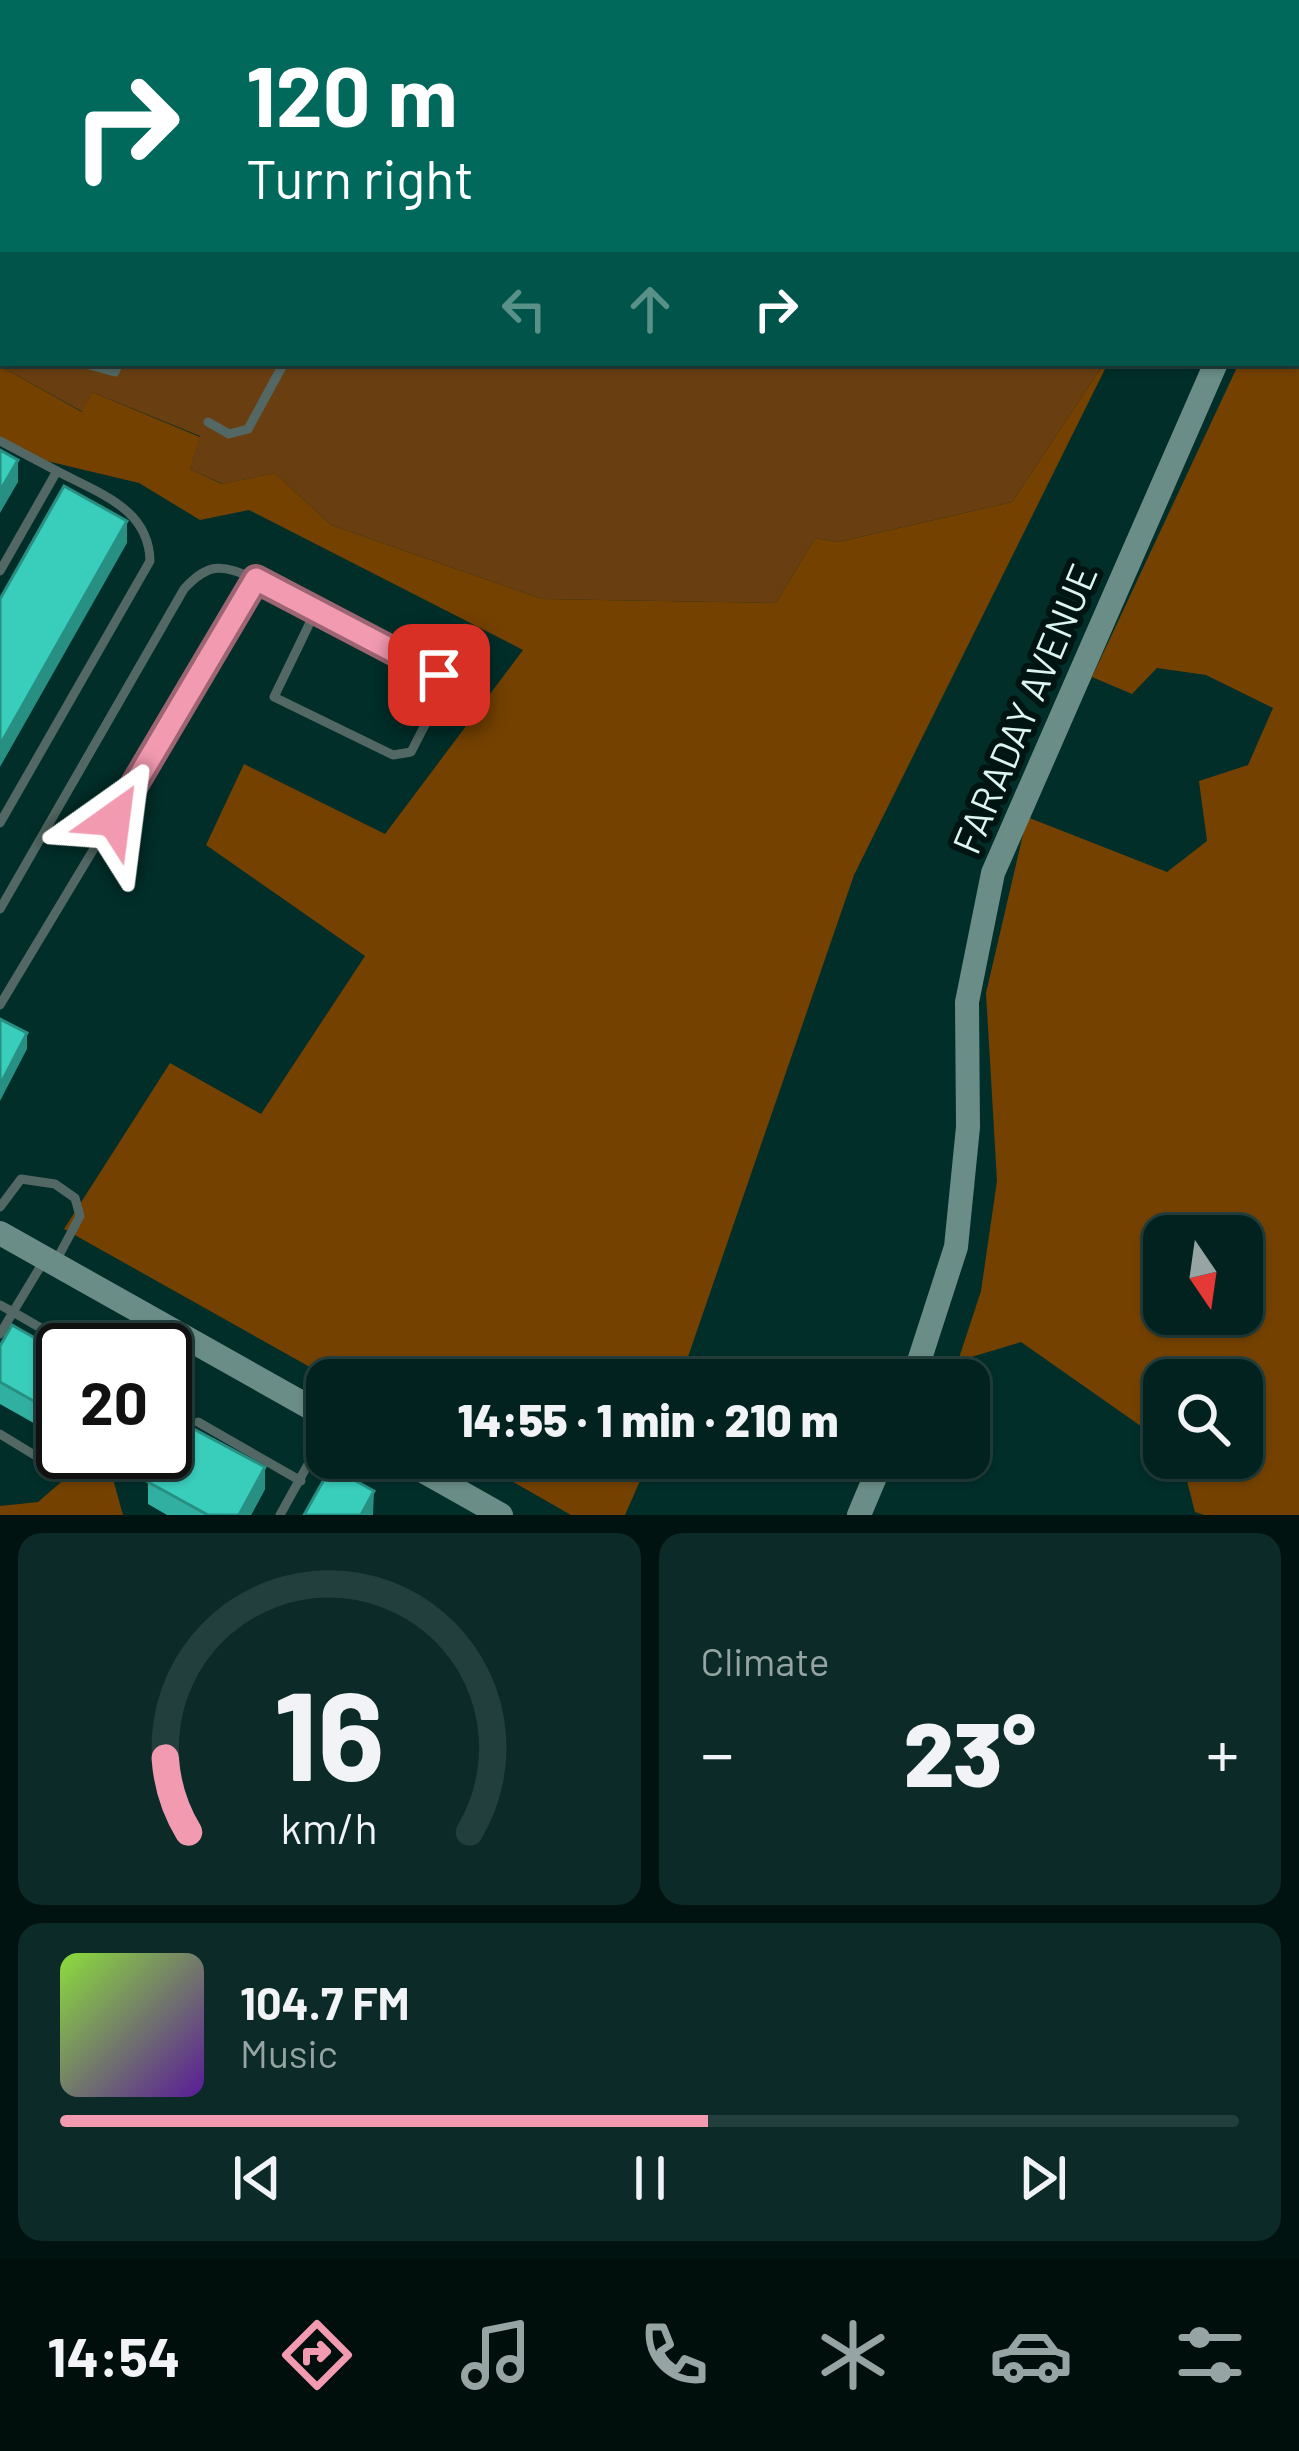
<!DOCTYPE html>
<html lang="en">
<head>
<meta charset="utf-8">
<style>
	body { margin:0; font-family:Barlow,sans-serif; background:#0b2a28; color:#f1f3f6; height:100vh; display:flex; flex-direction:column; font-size:45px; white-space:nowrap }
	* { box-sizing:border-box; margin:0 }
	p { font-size:39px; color:#96a4a4 }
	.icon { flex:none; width:66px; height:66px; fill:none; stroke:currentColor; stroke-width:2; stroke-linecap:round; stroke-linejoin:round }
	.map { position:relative; height:1515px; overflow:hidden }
	.details { display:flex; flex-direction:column; gap:18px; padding:18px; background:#011311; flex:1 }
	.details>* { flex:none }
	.guide { position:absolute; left:0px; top:0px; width:1299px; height:366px; box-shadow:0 3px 9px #0004,0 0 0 3px #233f3d; background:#00695c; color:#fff; overflow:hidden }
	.needle { width:78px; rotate:167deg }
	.fabs { position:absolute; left:1143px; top:1215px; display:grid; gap:24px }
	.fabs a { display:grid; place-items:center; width:120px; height:120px; border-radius:24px; background:#01221f; box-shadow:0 3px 9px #0004,0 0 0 3px #233f3d; font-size:60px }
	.speed { position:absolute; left:36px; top:1323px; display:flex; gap:24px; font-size:60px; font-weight:700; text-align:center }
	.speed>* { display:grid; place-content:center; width:156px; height:156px; border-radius:50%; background:#01221f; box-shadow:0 3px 9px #0004,0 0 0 3px #233f3d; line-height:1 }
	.speed .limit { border:6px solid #111; border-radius:18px; background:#fff; color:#111 }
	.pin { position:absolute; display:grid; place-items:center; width:102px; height:102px; color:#fff; margin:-51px; border-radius:24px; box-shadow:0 6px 18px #0006 }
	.me { position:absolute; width:132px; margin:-66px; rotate:31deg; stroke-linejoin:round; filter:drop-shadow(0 0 9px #0008) }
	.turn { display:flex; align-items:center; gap:42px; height:252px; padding:0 48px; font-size:54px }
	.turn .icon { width:156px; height:156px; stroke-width:2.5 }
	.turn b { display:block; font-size:84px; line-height:102px }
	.lanes { display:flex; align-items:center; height:114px; padding:0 48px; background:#0003; justify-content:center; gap:60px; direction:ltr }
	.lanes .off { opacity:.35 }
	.big { font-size:90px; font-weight:800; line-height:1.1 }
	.details .tile { flex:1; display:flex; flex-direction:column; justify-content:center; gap:18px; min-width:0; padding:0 42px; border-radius:24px; background:#0b2a28 }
	.details .dial { align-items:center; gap:0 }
	.dial svg { height:312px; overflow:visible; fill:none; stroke:#233f3d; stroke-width:7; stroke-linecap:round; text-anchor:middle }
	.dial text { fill:#f1f3f6; stroke:none }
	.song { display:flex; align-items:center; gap:36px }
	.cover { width:144px; height:144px; border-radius:18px; background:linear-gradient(135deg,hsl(90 70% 55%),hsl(270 70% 35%)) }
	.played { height:12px; border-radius:6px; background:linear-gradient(90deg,#f29ab0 55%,#233f3d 55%) }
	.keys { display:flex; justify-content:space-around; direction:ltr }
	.heat { display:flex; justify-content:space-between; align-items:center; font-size:66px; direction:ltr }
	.details .tiles { flex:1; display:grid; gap:18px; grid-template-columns:1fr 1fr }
	.tile:last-child { grid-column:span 2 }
	.trip { position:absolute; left:306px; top:1359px; width:684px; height:120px; border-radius:24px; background:#01221f; box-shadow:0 3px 9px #0004,0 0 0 3px #233f3d; font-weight:800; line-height:120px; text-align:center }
	.dock { display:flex; height:192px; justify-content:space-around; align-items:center; background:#000e0c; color:#96a4a4 }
	.dock .icon { width:84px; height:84px }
	.dock .on { color:#f29ab0 }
	.dock b { font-size:54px; color:#f1f3f6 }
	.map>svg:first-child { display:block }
	.green { fill:#693f11 }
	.forest { fill:#744100; fill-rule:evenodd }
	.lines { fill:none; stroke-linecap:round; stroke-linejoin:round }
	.lane { stroke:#536864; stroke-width:9 }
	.secondary { stroke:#6a8d87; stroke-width:24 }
	.wall { fill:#31b0a1 }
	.shaded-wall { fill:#289083 }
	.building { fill:#39cdbb; stroke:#289083; stroke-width:3 }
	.route-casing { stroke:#9d6472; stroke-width:30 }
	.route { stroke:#f29ab0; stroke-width:21 }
	.labels { text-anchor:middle; stroke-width:12; stroke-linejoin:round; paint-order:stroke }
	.street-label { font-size:39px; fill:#dbf6f1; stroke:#001411 }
</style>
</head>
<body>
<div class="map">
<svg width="1299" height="1515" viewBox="0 0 1299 1515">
	<rect width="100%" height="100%" fill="#012e29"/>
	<path class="green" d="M0,0H1269L3,3V363H1104L1012,502L838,542L815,538L776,603L542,599L331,525L275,473L223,484L190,469L200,436L92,392L83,412L0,366Z"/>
	<path class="forest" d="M1299,235V1515H1204L1195,1512L1181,1458H1242V1380H1164V1436L1145,1429L1021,1342L958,1361L981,1291L997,1181L986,993L1027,817L1167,872L1207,841L1199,781L1248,765L1273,708L1206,675L1157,668L1132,694L1092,677L1239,363H1296ZM1164,1236H1242V1314H1164Z
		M1104,363H1108L854,875L680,1380H333L64,1229L170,1063L261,1114L365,956L206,845L244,764L385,834L523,650L249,510L200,520L139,483L30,457L0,438V366L82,412L92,392L200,437L190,469L222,484L275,473L331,525L542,599L776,603L815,538L838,542L1012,502Z
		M471,1458H650L625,1515H571Z
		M68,1476L113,1479L123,1515H0V1506L38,1502Z"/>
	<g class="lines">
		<path class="lane" d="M0,92L3,89
			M0,123L3,125
			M0,176L3,178
			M0,227L3,222
			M0,316L3,318
			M82,363L115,372L119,363
			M208,422L229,434L248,429L284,363
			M0,441L57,471
			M0,571L57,471C98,493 149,508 150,561L0,823
			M256,579L439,675L443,690L411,752L393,755L274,697L316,610
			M0,909L184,589C210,561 222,565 256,579L0,1005
			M0,1207L21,1179L55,1184L75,1198L80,1216L57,1259
			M0,1305L13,1312L45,1259
			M0,1334L13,1312L79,1350
			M198,1422L301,1481
			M0,1434L36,1456L63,1451
			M280,1515L327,1430"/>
		<path class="secondary" d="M1296,183L1299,176
			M0,1233L327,1417
			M913,1380L956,1247L968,1127L967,1002L993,873L1216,363
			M400,1458L501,1515
			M859,1515L883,1458"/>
	</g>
	<path class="wall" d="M0,1346L63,1354V1401L46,1430L0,1404Z
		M148,1482L265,1489L251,1515H167L148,1504Z"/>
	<path class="shaded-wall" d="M18,460V482L0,513V491Z
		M127,521V543L0,767V745Z
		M27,1033V1049L0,1101V1085Z
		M63,1379V1401L46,1430V1408Z
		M265,1467V1489L251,1515H239Z
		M374,1491L373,1515H361Z"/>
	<path class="building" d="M0,450L18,460L0,491Z
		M64,486L127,521L0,745V599Z
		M0,1019L27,1033L0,1085Z
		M12,1325L63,1354V1379L46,1408L0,1382V1346Z
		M190,1427L265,1467L239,1515H208L148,1482L161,1457L171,1462Z
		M331,1467L374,1491L361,1515H304Z"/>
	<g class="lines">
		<g class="route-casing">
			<path id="route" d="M114,819L256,579L439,675"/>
		</g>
		<use href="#route" class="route"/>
	</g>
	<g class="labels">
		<g class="street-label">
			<text transform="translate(1025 709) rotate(-67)" y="14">FARADAY AVENUE</text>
		</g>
	</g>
</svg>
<div class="fabs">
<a><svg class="needle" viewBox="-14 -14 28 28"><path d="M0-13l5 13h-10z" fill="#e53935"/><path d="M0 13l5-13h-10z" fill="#96a4a4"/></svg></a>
<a><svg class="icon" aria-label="search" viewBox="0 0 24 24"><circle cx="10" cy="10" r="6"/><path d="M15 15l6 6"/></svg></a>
</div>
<div class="speed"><div class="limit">20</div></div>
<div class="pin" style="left:439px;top:675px;background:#d93025"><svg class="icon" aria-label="arrive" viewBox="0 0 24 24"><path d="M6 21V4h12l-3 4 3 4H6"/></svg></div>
<svg class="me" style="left:114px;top:819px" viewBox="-20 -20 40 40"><path d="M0-17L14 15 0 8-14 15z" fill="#f29ab0" stroke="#fff" stroke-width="4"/></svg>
<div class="trip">14:55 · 1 min · 210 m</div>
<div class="guide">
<div class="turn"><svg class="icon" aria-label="right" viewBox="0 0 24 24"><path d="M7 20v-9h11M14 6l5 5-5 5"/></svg><div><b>120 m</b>Turn right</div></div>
<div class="lanes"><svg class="icon off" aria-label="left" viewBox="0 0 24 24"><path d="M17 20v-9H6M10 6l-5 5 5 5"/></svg><svg class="icon off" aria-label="ahead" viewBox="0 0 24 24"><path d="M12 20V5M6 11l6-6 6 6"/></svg><svg class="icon" aria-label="right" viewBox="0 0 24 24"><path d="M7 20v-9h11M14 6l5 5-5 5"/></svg></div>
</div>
</div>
<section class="details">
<div class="tiles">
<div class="tile dial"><svg viewBox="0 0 100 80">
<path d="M14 69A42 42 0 1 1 86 69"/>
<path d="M14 69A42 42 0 0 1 8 50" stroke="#f29ab0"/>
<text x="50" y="56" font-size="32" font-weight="700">16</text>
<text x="50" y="72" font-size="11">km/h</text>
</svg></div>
<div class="tile"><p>Climate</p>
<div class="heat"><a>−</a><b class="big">23°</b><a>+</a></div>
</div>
<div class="tile">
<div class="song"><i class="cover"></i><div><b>104.7 FM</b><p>Music</p></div></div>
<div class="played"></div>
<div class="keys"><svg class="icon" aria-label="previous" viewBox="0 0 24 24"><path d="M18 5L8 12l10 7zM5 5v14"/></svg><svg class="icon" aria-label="pause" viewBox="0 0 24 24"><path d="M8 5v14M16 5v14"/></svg><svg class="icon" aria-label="next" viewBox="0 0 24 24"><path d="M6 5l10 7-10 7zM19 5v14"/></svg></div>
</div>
</div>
</section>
<nav class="dock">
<b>14:54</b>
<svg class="icon on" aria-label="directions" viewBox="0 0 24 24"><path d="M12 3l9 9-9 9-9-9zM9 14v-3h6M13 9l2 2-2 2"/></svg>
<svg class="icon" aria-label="music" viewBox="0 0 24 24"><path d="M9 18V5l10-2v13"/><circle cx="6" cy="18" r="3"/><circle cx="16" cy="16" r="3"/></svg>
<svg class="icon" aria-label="phone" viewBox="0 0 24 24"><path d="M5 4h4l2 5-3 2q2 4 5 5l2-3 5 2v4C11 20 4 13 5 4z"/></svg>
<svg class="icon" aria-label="climate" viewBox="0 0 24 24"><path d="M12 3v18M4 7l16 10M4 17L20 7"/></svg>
<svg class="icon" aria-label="car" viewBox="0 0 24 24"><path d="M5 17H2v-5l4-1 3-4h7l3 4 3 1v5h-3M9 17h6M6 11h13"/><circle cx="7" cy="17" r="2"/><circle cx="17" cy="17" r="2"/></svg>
<svg class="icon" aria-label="filters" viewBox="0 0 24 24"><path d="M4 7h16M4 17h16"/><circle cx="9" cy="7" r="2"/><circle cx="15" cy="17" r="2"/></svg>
</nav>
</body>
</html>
